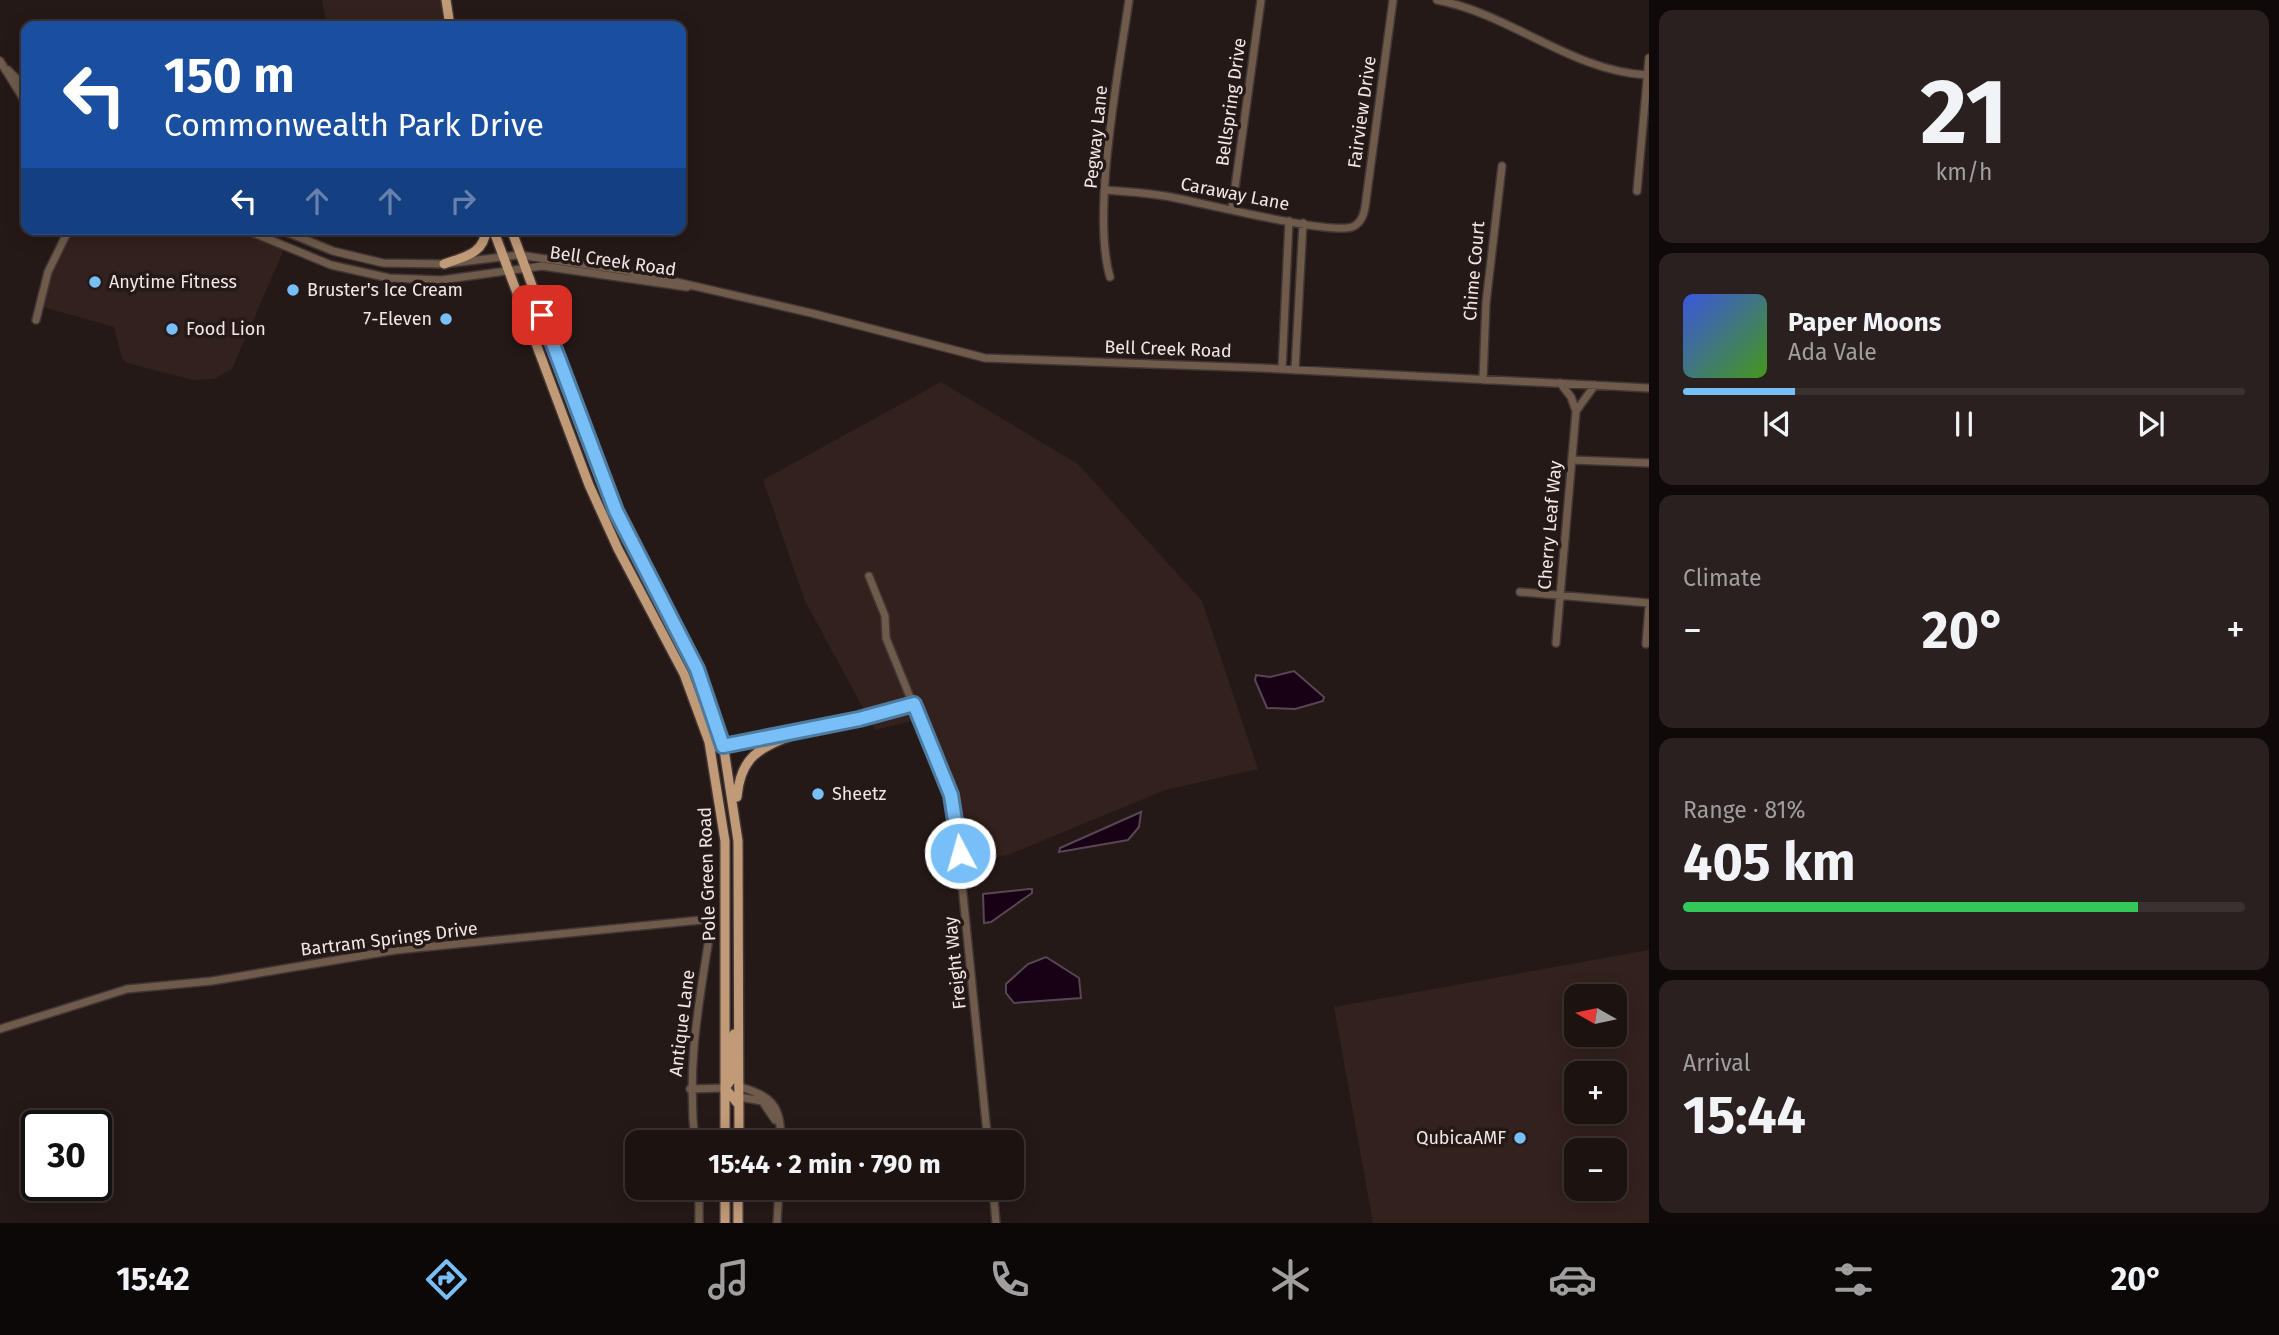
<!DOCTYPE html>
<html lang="en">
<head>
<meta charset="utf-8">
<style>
	body { margin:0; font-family:"Fira Sans",sans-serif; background:#29201f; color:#f1f3f6; height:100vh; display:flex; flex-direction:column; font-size:26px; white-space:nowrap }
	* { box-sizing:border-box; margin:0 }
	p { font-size:23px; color:#a09e9f }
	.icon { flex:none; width:38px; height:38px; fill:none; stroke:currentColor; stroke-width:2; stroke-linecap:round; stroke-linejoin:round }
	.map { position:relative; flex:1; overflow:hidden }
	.details { display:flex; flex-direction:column; gap:10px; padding:10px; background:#0f0a09; width:630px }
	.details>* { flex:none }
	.guide { position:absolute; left:21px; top:21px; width:665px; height:214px; border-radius:14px; box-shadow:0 4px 18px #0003,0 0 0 2px #3a3231; background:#1a4fa0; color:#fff; overflow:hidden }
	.needle { width:46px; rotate:279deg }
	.fabs { position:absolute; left:1564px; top:984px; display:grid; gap:14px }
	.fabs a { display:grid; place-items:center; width:63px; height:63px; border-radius:14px; background:#1c1311; box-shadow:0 4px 18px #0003,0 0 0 2px #3a3231; font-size:35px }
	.speed { position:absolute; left:21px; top:1110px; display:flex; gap:14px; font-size:35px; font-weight:700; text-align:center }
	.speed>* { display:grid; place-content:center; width:91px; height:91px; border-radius:50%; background:#1c1311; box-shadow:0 4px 18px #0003,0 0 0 2px #3a3231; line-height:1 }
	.speed .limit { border:4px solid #111; border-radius:10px; background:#fff; color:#111 }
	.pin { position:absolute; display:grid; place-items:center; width:60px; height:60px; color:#fff; margin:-30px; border-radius:14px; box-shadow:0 4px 10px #0006 }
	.me { position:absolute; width:77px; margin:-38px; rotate:354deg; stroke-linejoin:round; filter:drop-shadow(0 0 5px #0008) }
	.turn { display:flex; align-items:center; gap:24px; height:147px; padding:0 28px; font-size:32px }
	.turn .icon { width:91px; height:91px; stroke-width:2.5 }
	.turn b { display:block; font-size:49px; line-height:60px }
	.lanes { display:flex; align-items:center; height:66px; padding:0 28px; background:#0003; justify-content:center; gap:35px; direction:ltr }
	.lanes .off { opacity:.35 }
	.big { font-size:52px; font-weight:700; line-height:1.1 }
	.details .tile { flex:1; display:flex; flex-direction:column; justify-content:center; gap:10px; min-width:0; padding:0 24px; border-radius:14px; background:#29201f }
	.details .dial { align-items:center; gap:0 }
	.dial b { font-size:91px; line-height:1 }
	.song { display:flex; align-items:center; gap:21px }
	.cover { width:84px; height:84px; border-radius:10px; background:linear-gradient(135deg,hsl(230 70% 55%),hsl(100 70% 35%)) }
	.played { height:7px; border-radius:4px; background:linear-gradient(90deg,#78bff7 20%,#3a3231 20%) }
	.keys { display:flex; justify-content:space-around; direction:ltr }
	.heat { display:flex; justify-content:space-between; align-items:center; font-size:38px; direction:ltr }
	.charge { height:10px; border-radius:5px; background:linear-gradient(90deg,#34c759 81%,#3a3231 0) }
	.trip { position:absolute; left:625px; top:1130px; width:399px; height:70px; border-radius:14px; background:#1c1311; box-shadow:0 4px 18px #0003,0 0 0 2px #3a3231; font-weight:700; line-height:70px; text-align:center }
	.tabs { display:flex; height:112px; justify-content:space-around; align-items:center; background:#0b0807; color:#a09e9f }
	.tabs .icon { width:49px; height:49px }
	.tabs .active { color:#78bff7 }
	.tabs b { font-size:32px; color:#f1f3f6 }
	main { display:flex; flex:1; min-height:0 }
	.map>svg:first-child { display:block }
	.built { fill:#33211d; fill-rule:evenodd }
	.water { fill:#180015; stroke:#594654; stroke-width:2 }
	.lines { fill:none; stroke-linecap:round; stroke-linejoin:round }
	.minor-casing { stroke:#423634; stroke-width:10 }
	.major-casing { stroke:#423634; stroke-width:12 }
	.minor { stroke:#6e5b4b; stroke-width:7 }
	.major { stroke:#c19a78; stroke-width:9 }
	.route-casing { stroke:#4e7ca1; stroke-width:18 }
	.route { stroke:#78bff7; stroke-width:12 }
	.poi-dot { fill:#78bff7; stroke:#251917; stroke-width:2.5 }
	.labels { text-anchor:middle; stroke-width:7; stroke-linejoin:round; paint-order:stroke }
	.street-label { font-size:18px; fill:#f1e8e6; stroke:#251917 }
	.poi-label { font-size:18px; fill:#f1e8e6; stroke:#251917; text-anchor:start }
</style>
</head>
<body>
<main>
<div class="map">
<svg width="1649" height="1223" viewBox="0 0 1649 1223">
	<rect width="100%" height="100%" fill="#251917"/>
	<path class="built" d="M322,0H443L448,26H327Z
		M69,229H244L285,247L232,369L214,379L193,380L127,363L122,359L114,327L39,306Z
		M941,382L1078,464L1202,601L1258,769L1165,790L1008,855L951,864L949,812L912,721L875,730L805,601L763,480Z
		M1649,950V1223H1373L1334,1007ZM1577,996H1615V1034H1577ZM1577,1073H1615V1111H1577ZM1577,1150H1615V1188H1577Z"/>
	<path class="water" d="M1294,671L1324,697L1323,701L1295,709L1267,708L1255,680L1256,675L1270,677Z
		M1141,812L1139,827L1128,840L1059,852L1060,848Z
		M1029,889H1032V893L991,922L984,923L983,894Z
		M1046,957L1079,978L1081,998L1014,1003L1006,993V984L1028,964Z"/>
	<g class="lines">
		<g class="minor-casing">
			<path id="minor" d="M1437,0C1511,14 1571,71 1647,75
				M0,61L26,103
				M8,70L26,88
				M1106,190C1128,192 1149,193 1171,197C1203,203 1329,235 1352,227C1363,223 1365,210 1366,200L1393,0
				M1637,191L1649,58
				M1232,209L1261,0
				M244,229L331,265L389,278L441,280L542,266L687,287
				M279,229L333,251L383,263L444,264L519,255L629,271L811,313L985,358L1261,368L1649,388
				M1110,277C1091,213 1119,69 1129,0
				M36,320L48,272L69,229
				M1282,369L1289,221
				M1295,370L1303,223
				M1483,380L1486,303L1502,166
				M1560,383L1571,397L1576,411
				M1572,460L1649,463
				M869,576L885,616L886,638L954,805L988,1143
				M1520,592L1649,603
				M1556,643L1576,411L1595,385
				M1646,644L1649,607
				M710,749L859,719L914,704
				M0,1029L127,989L212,981L396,950L712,919C700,999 686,1060 695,1143
				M738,1086C773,1097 781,1105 781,1143
				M690,1089L725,1088
				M739,1097L762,1101L775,1120
				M699,1188V1223
				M993,1188L996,1223
				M777,1223L779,1188"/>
		</g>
		<g class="major-casing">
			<path id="major" d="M446,0L450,26
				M493,229L589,485L618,549L684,674L709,742L725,841V1143
				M511,229L616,511L697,669L723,743L738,841L739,1143
				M444,264C463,257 485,254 486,229
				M737,797C741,751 765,747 802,731
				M734,1034L731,1080L725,1088L738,1104
				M725,1188V1223
				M738,1223V1188"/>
		</g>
		<use href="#minor" class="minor"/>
		<use href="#major" class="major"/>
	</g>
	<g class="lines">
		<g class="route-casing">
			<path id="route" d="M542,315L616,511L697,669L723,746L859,719L914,704L951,795L960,853"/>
		</g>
		<use href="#route" class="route"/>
	</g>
	<g class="poi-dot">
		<circle cx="95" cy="282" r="7"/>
		<circle cx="293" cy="290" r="7"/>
		<circle cx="446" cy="319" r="7"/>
		<circle cx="172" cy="329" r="7"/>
		<circle cx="818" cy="794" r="7"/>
		<circle cx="1520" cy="1138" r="7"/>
	</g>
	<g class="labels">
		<g class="street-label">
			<text transform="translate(1231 102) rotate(-82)" y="6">Bellspring Drive</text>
			<text transform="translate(1362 112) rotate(-82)" y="6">Fairview Drive</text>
			<text transform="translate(1096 137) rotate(-84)" y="6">Pegway Lane</text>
			<text transform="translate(1235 194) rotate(11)" y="6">Caraway Lane</text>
			<text transform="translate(613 261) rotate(8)" y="6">Bell Creek Road</text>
			<text transform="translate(1474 271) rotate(-85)" y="6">Chime Court</text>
			<text transform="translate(1168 349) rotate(2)" y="6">Bell Creek Road</text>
			<text transform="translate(1550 525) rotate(-85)" y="6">Cherry Leaf Way</text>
			<text transform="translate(707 874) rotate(-92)" y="6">Pole Green Road</text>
			<text transform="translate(389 939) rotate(-7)" y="6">Bartram Springs Drive</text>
			<text transform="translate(955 963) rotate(-96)" y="6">Freight Way</text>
			<text transform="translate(682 1023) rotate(-83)" y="6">Antique Lane</text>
		</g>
		<g class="poi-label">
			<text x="109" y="288">Anytime Fitness</text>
			<text x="307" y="296">Bruster's Ice Cream</text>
			<text x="432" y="325" text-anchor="end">7-Eleven</text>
			<text x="186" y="335">Food Lion</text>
			<text x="832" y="800">Sheetz</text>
			<text x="1506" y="1144" text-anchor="end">QubicaAMF</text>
		</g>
	</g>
</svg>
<div class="fabs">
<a><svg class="needle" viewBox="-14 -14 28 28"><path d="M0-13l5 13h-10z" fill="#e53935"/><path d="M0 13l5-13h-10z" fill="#a09e9f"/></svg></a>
<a>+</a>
<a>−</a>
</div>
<div class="speed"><div class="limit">30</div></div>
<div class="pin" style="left:542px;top:315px;background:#d93025"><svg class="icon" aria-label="arrive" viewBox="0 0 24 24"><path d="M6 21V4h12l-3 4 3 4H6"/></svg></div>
<svg class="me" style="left:960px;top:853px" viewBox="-20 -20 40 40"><circle r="17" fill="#78bff7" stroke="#fff" stroke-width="3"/><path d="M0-11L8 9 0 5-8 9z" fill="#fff"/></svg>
<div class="trip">15:44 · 2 min · 790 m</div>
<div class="guide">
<div class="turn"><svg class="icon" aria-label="left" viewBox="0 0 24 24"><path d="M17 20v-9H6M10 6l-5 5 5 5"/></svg><div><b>150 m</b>Commonwealth Park Drive</div></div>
<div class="lanes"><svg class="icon" aria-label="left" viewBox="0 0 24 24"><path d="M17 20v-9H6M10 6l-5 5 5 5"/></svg><svg class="icon off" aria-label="ahead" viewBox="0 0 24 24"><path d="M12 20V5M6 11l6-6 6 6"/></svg><svg class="icon off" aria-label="ahead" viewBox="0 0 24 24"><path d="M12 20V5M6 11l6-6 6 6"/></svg><svg class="icon off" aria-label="right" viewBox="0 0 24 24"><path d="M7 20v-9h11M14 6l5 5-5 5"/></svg></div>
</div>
</div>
<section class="details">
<div class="tile dial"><b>21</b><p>km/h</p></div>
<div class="tile">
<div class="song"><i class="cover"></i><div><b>Paper Moons</b><p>Ada Vale</p></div></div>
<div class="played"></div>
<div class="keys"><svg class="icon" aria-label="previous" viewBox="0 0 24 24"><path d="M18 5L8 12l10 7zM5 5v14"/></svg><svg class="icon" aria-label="pause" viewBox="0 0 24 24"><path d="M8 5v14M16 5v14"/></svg><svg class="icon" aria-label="next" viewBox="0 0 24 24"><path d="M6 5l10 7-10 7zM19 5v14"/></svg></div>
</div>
<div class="tile"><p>Climate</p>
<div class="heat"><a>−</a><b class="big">20°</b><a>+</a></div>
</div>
<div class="tile"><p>Range · 81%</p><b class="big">405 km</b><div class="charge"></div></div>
<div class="tile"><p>Arrival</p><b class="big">15:44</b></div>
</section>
</main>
<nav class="tabs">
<b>15:42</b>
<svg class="icon active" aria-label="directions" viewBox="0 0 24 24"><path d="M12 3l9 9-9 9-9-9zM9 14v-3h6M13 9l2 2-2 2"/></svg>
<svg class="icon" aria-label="music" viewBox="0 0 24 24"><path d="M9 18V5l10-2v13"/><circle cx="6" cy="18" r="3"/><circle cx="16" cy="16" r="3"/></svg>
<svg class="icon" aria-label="phone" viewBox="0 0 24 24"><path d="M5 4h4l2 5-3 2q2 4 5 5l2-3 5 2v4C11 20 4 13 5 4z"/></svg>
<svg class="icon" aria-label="climate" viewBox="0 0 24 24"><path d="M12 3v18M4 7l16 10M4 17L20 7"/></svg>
<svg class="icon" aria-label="car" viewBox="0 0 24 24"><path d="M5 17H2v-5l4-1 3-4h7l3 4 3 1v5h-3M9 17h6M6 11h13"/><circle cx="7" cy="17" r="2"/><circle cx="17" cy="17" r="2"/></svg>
<svg class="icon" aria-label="filters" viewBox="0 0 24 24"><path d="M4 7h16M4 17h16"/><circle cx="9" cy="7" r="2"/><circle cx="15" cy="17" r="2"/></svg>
<b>20°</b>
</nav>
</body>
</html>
